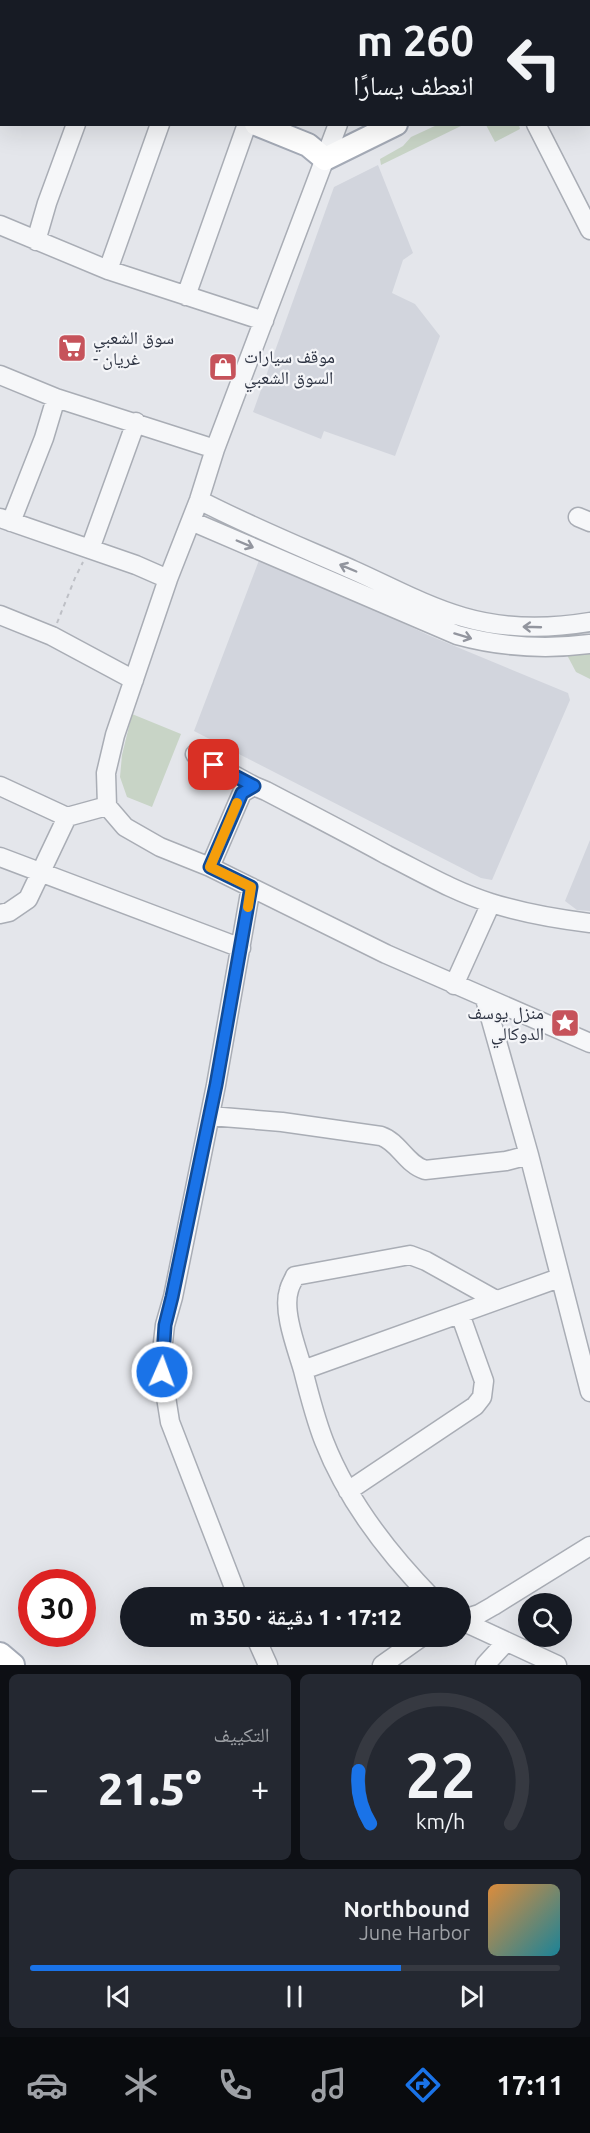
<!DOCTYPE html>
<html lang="ar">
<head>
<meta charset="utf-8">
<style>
	body { margin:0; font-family:Ubuntu,"Noto Naskh Arabic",sans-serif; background:#242831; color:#f1f3f6; direction:rtl; height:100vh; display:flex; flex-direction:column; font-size:22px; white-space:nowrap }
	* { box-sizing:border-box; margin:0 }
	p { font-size:20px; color:#9ea1a6 }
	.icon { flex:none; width:33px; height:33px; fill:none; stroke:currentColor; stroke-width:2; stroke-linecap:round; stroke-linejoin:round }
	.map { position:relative; height:1665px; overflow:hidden; direction:ltr }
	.drawer { display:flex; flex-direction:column; gap:9px; padding:9px; background:#0d0f14; flex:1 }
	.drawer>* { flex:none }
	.banner { position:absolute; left:0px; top:0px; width:591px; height:126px; box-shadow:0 6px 24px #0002; direction:rtl; background:#171b24; color:#f1f3f6; overflow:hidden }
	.fabs { position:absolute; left:518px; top:1593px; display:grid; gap:12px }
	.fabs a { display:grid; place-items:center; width:54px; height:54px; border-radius:50%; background:#171b24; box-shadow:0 6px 24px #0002; font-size:30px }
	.speed { position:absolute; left:18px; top:1569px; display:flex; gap:12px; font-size:30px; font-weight:700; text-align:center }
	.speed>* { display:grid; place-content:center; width:78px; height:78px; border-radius:50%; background:#171b24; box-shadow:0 6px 24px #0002; line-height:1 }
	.speed .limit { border:9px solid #d22; background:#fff; color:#111 }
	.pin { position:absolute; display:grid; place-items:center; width:51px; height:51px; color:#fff; margin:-26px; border-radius:12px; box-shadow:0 3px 9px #0006 }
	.me { position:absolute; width:66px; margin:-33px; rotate:2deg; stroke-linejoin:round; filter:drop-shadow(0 0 4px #0008) }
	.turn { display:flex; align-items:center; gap:21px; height:126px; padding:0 18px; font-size:27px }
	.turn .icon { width:78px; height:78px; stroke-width:2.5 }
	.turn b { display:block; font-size:42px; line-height:51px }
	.big { font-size:45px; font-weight:800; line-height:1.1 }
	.drawer .card { flex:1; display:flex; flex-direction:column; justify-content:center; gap:9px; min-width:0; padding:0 21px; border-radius:9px; background:#242831 }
	.drawer .dial { align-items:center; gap:0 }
	.dial svg { height:156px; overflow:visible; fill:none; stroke:#363941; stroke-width:7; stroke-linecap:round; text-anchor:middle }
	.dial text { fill:#f1f3f6; stroke:none }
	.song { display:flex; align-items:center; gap:18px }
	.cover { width:72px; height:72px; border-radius:9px; background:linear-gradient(135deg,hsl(30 70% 55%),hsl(190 70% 35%)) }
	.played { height:6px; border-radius:3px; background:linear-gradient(90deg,#1a73e8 70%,#363941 70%) }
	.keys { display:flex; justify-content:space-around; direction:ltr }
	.heat { display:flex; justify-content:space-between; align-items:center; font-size:33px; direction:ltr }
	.drawer .tiles { flex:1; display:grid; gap:9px; grid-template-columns:1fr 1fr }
	.card:last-child { grid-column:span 2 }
	.trip { position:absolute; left:120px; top:1587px; width:351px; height:60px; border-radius:30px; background:#171b24; box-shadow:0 6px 24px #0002; font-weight:800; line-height:60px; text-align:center; direction:rtl }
	.tab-bar { display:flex; height:96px; justify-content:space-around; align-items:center; background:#090b0e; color:#9ea1a6 }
	.tab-bar .icon { width:42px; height:42px }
	.tab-bar .on { color:#1a73e8 }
	.tab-bar b { font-size:27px; color:#f1f3f6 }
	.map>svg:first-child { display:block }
	.built { fill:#d2d5dd }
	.green { fill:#c8d4c6 }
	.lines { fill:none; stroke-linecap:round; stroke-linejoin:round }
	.minor-casing { stroke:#a9adb5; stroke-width:21 }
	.major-casing { stroke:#a4aab6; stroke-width:26 }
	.path { stroke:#bec0c6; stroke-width:2; stroke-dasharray:4.5 4.5; stroke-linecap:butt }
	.minor { stroke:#f6f7f9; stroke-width:18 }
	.major { stroke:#fff; stroke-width:22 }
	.oneway { stroke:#92959e }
	.route-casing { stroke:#114b97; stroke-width:15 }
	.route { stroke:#1a73e8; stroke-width:10 }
	.slow { stroke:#f59e0b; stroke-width:10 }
	.labels { text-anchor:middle; stroke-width:4.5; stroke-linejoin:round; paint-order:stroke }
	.poi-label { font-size:18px; fill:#2d3342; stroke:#f4f5f8; text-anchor:start }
</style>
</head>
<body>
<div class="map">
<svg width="590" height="1665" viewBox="0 0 590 1665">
	<rect width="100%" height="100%" fill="#e4e6eb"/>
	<path class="built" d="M378,165L413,253L403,260L392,293L415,304L440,336L395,456L324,431L321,439L253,412L334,187Z
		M261,555L428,635L568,693L570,700L492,880L481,878L194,731Z
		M590,840V911L577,910L565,901Z"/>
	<path class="green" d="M437,125H463L381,165L380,159L403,146L411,137Z
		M486,125H519L520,129L495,142Z
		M590,648V679L576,672L567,655Z
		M132,714L181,734L152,807L127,797L120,777L122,755Z"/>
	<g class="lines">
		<g class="minor-casing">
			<path id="minor" d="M233,2L234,0
				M383,2V0
				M0,72L2,68
				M338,124L215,449L199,500L168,579L115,735L106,773L107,806L125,827L160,847L210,867L386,954L590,1043
				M536,124L590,230
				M0,225L108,270L264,321
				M36,241L47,203L76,124
				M108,270L160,124
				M186,296L247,124
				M0,375L56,398L215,449
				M199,500C249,526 301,547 353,570C389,586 425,606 463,617C504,629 548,629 590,622
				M578,517L590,522
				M0,518L136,565L168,579
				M191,521L457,635C501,647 544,650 590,644
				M11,522L44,438L56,398
				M90,549L136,422
				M0,615L52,636L134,680
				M195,754L254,786
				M0,786L67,817L107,806
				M0,857L241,948
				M210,867L242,793L254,786L266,791C306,812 347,833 387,855C421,872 455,892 491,903C523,913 557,919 590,923
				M0,914L9,912L28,899L67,817
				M454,985L491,903
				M485,999L529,1155L590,1392
				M210,1116L282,1122L381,1136C399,1142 406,1164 425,1170L506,1161L529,1155
				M303,1370C297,1349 282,1311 289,1290C290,1285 293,1281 295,1276L410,1255L426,1261L496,1300
				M348,1491L475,1406L482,1397L484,1381L460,1314
				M238,1598L170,1422L162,1372V1351L165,1325L173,1297L216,1085L251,887
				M432,1598C388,1553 347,1500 324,1441C315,1418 309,1394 303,1370L559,1278
				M460,1620L479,1614L493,1606L590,1546
				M460,1620L557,1665
				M255,1636L268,1665
				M382,1665L423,1636
				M485,1665L506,1642"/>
		</g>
		<g class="major-casing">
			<path id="major" d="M140,2L141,0
				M582,2L585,0
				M0,33H2
				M256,124L308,145L325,159L396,124
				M0,1654L13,1665"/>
		</g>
		<path class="path" d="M57,623L75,578L83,562"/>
		<use href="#minor" class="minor"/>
		<use href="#major" class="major"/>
	</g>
	<defs><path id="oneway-shaft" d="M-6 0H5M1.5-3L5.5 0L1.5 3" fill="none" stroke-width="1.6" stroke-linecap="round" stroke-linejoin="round" transform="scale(1.5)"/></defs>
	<g class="oneway">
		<use href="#oneway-shaft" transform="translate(245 544) rotate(23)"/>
		<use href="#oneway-shaft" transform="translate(348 568) rotate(-157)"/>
		<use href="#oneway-shaft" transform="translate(532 627) rotate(-178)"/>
		<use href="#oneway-shaft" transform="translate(463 636) rotate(17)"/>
	</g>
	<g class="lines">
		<g class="route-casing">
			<path id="route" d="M162,1372L165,1325L172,1297L216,1085L251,887L210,867L242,793L254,786L214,765"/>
		</g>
		<use href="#route" class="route"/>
		<path class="slow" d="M237,803L210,867L251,887L248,907"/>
	</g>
	<defs>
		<g id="supermarket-square" transform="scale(1.5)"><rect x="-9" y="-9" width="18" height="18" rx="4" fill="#c6535b" stroke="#f4f5f8"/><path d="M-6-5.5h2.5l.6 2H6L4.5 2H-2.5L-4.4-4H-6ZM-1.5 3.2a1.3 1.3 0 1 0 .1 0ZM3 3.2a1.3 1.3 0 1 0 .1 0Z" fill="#fff"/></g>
		<g id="shop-square" transform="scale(1.5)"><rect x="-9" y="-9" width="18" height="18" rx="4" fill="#c6535b" stroke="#f4f5f8"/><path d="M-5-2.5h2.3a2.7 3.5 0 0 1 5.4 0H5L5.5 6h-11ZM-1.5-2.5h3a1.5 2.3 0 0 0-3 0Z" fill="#fff"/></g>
		<g id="sight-square" transform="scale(1.5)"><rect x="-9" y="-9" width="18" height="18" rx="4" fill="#c6535b" stroke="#f4f5f8"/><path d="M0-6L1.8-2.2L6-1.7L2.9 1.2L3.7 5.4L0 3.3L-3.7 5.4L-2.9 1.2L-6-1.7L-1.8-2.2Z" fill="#fff"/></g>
	</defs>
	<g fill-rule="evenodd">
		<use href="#supermarket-square" x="72" y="348"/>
		<use href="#shop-square" x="223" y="367"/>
		<use href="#sight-square" x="565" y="1023"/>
	</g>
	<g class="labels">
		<g class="poi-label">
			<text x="93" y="344">سوق الشعبي<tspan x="93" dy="21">- غريان</tspan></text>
			<text x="244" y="363">موقف سيارات<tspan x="244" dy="21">السوق الشعبي</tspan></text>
			<text x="544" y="1019" text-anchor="end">منزل يوسف<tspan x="544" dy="21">الدوكالي</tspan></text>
		</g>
	</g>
</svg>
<div class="fabs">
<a><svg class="icon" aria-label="search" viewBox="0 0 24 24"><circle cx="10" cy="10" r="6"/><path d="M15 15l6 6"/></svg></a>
</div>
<div class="speed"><div class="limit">30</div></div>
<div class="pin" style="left:214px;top:765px;background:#d93025"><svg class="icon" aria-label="arrive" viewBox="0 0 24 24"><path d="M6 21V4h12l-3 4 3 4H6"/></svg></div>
<svg class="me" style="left:162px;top:1372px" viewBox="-20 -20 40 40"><circle r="17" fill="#1a73e8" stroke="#fff" stroke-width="3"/><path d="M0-11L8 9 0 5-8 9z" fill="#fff"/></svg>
<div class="trip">17:12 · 1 دقيقة · 350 m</div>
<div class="banner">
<div class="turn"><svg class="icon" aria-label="left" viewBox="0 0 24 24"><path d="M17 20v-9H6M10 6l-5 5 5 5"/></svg><div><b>260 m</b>انعطف يسارًا</div></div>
</div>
</div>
<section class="drawer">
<div class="tiles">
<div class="card dial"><svg viewBox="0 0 100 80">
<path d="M14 69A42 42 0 1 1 86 69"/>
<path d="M14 69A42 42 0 0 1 8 42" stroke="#1a73e8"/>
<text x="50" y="56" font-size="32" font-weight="700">22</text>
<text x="50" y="72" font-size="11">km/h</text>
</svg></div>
<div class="card"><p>التكييف</p>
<div class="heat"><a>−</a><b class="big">21.5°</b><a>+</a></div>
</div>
<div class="card">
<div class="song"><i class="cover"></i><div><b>Northbound</b><p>June Harbor</p></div></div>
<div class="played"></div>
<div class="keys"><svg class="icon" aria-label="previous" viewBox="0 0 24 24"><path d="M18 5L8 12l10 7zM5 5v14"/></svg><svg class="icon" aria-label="pause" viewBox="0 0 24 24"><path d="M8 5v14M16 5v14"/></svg><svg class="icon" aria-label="next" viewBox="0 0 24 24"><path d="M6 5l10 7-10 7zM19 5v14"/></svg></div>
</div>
</div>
</section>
<nav class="tab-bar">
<b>17:11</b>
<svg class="icon on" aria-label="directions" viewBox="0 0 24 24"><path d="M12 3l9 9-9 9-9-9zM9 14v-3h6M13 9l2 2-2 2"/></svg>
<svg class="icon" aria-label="music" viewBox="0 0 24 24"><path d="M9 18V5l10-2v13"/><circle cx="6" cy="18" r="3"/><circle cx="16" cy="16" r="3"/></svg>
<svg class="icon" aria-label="phone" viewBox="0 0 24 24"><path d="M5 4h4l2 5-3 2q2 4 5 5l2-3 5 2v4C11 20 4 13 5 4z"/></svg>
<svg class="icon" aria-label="climate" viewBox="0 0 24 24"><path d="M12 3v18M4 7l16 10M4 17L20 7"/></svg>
<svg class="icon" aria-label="car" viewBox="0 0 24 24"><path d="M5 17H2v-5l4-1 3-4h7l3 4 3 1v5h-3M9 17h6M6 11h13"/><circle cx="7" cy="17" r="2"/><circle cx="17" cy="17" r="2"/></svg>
</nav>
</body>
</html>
